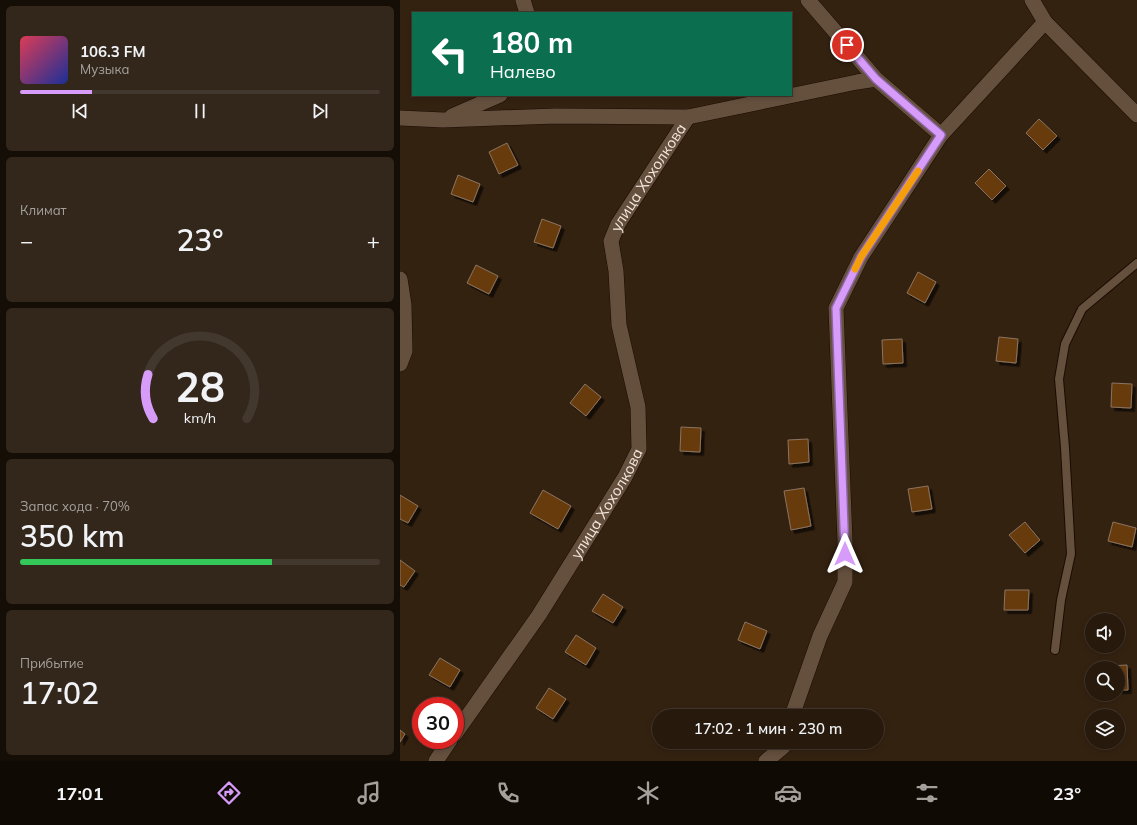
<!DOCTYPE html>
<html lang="ru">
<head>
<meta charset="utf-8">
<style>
	body { margin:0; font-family:Mulish,sans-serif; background:#33271b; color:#f1f3f6; height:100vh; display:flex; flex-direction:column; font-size:15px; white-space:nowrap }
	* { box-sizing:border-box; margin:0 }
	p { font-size:13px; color:#a4a19d }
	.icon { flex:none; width:22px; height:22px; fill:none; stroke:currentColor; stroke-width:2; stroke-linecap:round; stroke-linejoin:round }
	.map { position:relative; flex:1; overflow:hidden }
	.side { display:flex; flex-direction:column; gap:6px; padding:6px; background:#150e07; width:400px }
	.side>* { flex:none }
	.hud { position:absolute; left:12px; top:12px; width:380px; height:84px; border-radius:0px; box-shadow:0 2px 6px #0003,0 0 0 1px #43382e; background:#0b6e4f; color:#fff; overflow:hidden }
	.fabs { position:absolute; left:685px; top:613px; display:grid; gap:8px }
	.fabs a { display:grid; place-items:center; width:40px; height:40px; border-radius:50%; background:#271a0d; box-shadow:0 2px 6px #0003,0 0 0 1px #43382e; font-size:20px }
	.speed { position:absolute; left:12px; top:697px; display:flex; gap:8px; font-size:20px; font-weight:700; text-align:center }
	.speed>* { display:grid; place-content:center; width:52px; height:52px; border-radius:50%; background:#271a0d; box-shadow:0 2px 6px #0003,0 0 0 1px #43382e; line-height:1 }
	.speed .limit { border:6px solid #d22; background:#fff; color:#111 }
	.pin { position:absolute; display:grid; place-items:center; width:34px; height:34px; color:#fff; margin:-17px; border:2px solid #fff; border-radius:50%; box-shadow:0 1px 4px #0007 }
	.me { position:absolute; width:44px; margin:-22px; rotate:0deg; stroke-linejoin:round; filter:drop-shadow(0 0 3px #0008) }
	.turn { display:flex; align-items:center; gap:14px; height:84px; padding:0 12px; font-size:18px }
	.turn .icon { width:52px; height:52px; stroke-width:2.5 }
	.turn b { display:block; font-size:28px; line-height:34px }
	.big { font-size:30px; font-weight:600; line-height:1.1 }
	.side .card { flex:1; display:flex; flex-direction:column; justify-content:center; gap:6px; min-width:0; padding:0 14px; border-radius:6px; background:#33271b }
	.side .dial { align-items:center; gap:0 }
	.dial svg { height:104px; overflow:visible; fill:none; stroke:#43382e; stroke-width:7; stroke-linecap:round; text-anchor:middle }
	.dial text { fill:#f1f3f6; stroke:none }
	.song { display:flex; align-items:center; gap:12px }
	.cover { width:48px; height:48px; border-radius:6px; background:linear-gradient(135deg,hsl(350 70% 55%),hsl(230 70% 35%)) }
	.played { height:4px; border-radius:2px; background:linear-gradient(90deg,#d79bf9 20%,#43382e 20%) }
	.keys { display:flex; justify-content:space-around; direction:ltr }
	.heat { display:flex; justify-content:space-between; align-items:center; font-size:22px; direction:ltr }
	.charge { height:6px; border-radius:3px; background:linear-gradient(90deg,#34c759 70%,#43382e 0) }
	.trip { position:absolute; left:252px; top:709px; width:232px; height:40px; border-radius:20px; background:#271a0d; box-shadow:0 2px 6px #0003,0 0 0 1px #43382e; font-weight:600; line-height:40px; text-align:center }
	.menu { display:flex; height:64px; justify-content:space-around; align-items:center; background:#100a05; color:#a4a19d }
	.menu .icon { width:28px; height:28px }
	.menu .active { color:#d79bf9 }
	.menu b { font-size:18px; color:#f1f3f6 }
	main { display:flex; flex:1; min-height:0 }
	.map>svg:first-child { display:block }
	.building { fill:#673b09; stroke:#8b7462; filter:url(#shadow) }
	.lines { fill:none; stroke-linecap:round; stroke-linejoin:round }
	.lane-casing { stroke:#1b0b00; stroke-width:10 }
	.street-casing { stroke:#1b0b00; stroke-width:16 }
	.lane { stroke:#65503e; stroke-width:8 }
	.street { stroke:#65503e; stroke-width:15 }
	.route-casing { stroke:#8c65a2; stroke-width:10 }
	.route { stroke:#d79bf9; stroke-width:7 }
	.slow { stroke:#f59e0b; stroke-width:7 }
	.labels { text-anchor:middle; stroke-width:4; stroke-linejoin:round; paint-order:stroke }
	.street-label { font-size:15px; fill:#f5e8de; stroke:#2a1908 }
</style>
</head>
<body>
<main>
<section class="side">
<div class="card">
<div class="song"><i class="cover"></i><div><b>106.3 FM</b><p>Музыка</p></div></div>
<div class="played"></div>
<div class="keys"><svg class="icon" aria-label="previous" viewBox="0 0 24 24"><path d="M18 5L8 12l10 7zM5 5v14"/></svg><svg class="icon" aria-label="pause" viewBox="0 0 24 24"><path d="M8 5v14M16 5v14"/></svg><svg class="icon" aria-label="next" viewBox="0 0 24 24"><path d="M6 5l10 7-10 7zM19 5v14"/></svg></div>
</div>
<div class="card"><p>Климат</p>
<div class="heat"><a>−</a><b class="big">23°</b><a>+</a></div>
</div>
<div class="card dial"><svg viewBox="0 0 100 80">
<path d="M14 69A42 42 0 1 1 86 69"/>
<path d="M14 69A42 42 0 0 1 10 35" stroke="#d79bf9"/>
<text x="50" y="56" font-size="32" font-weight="700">28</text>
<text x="50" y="72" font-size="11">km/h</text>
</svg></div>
<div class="card"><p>Запас хода · 70%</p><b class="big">350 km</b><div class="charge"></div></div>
<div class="card"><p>Прибытие</p><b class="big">17:02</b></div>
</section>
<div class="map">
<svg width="737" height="761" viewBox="0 0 737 761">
	<defs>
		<filter id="shadow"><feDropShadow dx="3.5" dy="3.5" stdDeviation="0" flood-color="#0009"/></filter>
	</defs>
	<rect width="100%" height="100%" fill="#342211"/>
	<path class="building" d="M639,119L657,136L643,150L626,133Z
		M107,143L118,165L99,174L89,152Z
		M589,169L606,186L592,200L575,183Z
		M58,175L80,184L73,202L51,194Z
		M142,219L161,226L153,248L134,242Z
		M76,265L98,276L89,294L67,283Z
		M518,272L536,282L525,303L507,293Z
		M599,337L618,339L616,363L596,361Z
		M502,339L503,363L483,364L482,340Z
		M712,383L732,384L731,408L711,407Z
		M185,384L201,397L186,416L170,403Z
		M281,427L301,428L300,452L280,451Z
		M408,439L409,462L389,464L388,440Z
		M528,486L532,509L512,512L508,489Z
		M404,488L411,526L391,530L384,491Z
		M143,490L171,506L158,529L130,513Z
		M0,495L18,506L8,523L0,519Z
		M625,522L640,540L625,553L609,535Z
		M713,522L736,528L732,547L708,541Z
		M0,560L15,571L4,587L0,585Z
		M605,590H629L628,610H604Z
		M203,594L223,607L213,623L192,611Z
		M345,622L367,631L360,649L338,640Z
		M176,635L196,648L186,665L165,652Z
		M40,658L60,670L50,687L29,675Z
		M727,665L728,690H718V668H707V666Z
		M149,688L166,699L153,719L136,708Z
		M0,730L5,734L0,742Z"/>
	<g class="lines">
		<g class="lane-casing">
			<path id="lane" d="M655,650L661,600L671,554L665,448L659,379L665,344L682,309L737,263"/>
		</g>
		<g class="street-casing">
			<g id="street">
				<path d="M123,0L127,13"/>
				<path d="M408,0L476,79"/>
				<path d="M632,0L645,22L737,115"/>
				<path d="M52,116L100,95"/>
				<path d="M0,118L43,120L155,116L288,117L457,82L476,79L541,135"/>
				<path d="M0,279L4,305L5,351L0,364"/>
				<path d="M392,716L420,636L445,582V541L436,308L461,257L541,135L645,22"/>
				<path id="s1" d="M55,734L139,615L225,477L239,449L238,407L219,325L216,271L211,241L218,224L288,117"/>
				<path d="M36,761L50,740"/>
				<path d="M366,761L383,747L384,742"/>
			</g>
		</g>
		<use href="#lane" class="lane"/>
		<use href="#street" class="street"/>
	</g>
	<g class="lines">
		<g class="route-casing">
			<path id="route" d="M445,554L436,308L461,257L541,135L476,79L447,45"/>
		</g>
		<use href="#route" class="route"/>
		<path class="slow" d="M455,269L461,257L518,171"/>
	</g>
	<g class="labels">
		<g class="street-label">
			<text dy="5" stroke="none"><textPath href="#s1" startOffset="624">улица Хохолкова</textPath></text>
			<text dy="5" stroke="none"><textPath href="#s1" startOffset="276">улица Хохолкова</textPath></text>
		</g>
	</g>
</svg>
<div class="fabs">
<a><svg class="icon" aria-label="sound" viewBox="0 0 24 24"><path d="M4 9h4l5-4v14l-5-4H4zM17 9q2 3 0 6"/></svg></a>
<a><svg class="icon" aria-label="search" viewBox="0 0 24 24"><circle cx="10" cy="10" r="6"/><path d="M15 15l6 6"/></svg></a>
<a><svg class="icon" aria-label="layers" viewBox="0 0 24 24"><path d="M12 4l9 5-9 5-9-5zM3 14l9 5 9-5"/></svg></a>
</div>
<div class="speed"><div class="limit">30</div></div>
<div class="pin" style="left:447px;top:45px;background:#d93025"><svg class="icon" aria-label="arrive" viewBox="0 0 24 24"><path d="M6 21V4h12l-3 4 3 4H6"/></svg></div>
<svg class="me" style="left:445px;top:554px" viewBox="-20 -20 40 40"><path d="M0-17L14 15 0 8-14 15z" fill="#d79bf9" stroke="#fff" stroke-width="4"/></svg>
<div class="trip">17:02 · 1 мин · 230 m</div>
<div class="hud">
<div class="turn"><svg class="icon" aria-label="left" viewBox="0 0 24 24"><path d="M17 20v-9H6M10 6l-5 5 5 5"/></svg><div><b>180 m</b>Налево</div></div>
</div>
</div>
</main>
<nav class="menu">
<b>17:01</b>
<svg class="icon active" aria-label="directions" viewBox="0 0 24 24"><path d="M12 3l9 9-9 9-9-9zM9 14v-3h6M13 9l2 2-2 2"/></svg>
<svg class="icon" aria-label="music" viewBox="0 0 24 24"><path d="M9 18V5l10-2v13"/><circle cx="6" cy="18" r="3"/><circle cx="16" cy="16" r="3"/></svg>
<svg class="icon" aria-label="phone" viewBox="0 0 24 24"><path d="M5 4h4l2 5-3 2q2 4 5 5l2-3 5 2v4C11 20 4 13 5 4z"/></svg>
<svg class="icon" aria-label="climate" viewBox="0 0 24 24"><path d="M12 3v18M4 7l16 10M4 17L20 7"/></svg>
<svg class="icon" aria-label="car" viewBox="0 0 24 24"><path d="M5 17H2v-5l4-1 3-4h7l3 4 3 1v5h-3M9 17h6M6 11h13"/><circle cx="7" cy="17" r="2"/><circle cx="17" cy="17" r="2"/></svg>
<svg class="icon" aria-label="filters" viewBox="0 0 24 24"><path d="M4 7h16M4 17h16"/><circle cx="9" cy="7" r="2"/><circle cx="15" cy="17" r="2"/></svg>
<b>23°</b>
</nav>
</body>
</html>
